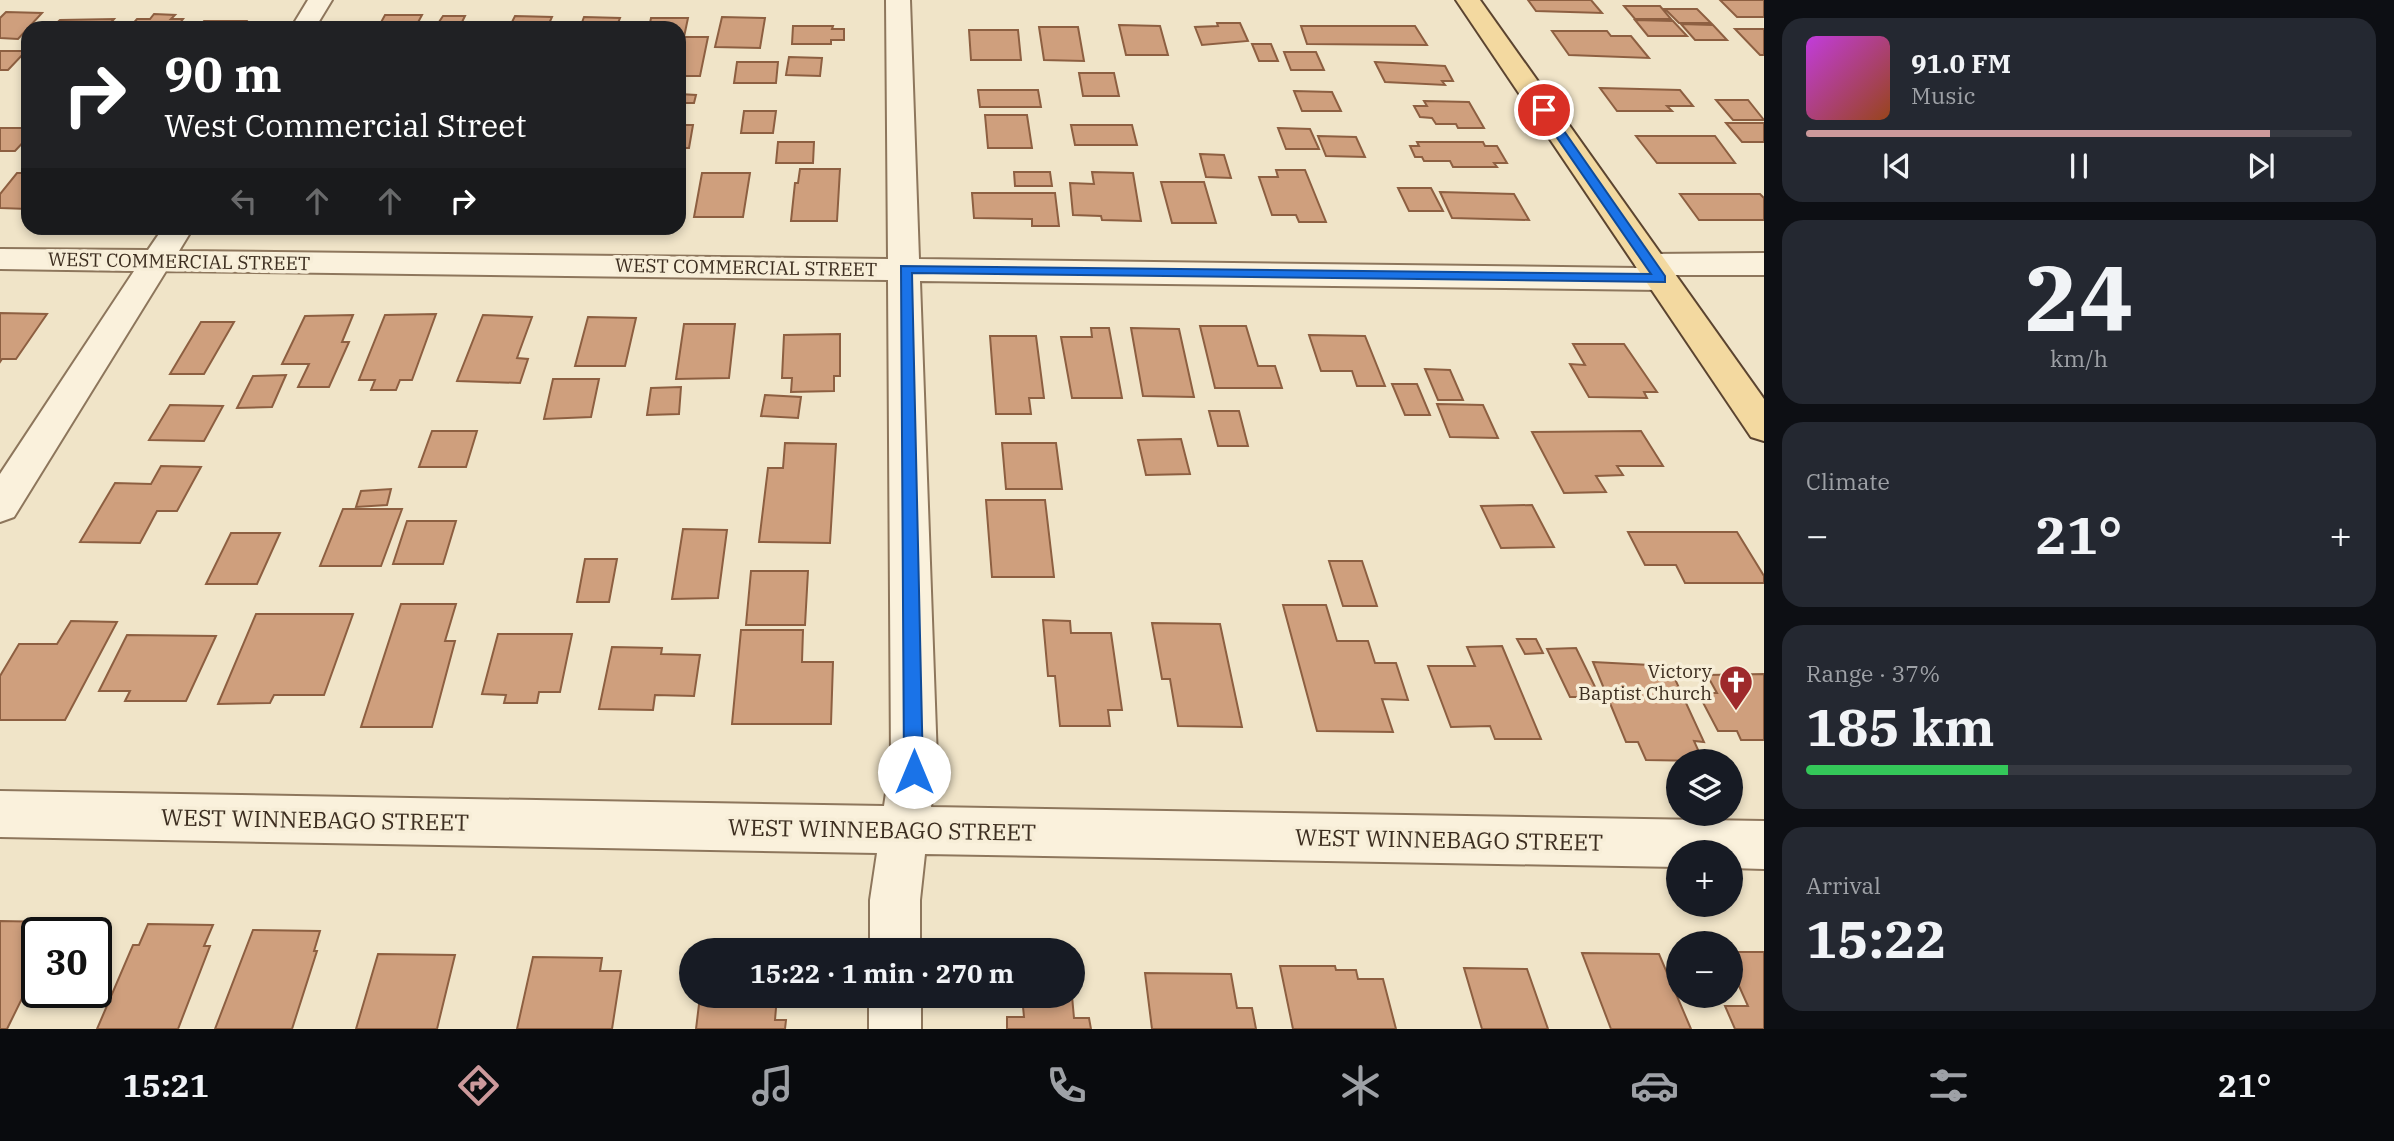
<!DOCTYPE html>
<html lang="en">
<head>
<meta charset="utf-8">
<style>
	body { margin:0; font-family:"IBM Plex Serif",serif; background:#242831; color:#f1f3f6; height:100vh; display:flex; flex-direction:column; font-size:26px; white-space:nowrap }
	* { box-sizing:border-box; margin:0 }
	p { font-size:23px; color:#9ea1a6 }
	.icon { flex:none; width:38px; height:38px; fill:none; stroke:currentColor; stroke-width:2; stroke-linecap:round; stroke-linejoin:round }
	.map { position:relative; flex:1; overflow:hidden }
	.side { display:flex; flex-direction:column; gap:18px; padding:18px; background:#0d0f14; width:630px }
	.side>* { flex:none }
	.guide { position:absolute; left:21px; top:21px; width:665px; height:214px; border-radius:21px; box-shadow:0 4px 10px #0003; background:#202124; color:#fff; overflow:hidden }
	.fabs { position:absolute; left:1666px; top:749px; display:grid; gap:14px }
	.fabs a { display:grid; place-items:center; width:77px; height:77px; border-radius:50%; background:#171b24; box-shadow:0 4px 10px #0003; font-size:35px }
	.speed { position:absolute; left:21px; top:917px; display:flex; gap:14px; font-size:35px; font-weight:700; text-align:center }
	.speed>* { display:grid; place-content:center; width:91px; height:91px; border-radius:50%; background:#171b24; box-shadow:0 4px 10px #0003; line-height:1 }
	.speed .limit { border:4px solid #111; border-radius:10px; background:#fff; color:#111 }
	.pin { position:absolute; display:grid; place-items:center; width:60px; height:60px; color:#fff; margin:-30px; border:4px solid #fff; border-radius:50%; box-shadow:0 2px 7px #0007 }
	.me { position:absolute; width:77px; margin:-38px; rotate:0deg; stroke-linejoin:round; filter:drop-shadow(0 0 5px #0008) }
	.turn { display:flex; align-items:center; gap:24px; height:147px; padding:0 28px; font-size:32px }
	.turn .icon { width:91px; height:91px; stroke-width:2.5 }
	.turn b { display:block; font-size:49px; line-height:60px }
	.lanes { display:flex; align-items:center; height:66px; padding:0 28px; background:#0003; justify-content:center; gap:35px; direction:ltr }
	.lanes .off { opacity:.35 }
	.big { font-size:52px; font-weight:800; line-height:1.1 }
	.side .card { flex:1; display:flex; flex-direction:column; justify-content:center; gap:10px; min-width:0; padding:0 24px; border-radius:21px; background:#242831 }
	.side .dial { align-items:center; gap:0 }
	.dial b { font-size:91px; line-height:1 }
	.song { display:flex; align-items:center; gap:21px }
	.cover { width:84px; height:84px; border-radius:10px; background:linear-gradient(135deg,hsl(290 70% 55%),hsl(20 70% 35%)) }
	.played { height:7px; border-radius:4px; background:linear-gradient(90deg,#cc999b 85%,#363941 85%) }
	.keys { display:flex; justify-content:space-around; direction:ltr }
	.heat { display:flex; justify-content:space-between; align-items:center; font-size:38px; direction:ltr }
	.charge { height:10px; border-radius:5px; background:linear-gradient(90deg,#34c759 37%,#363941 0) }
	.trip { position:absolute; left:679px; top:938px; width:406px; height:70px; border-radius:35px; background:#171b24; box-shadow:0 4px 10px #0003; font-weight:800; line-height:70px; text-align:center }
	.tabs { display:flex; height:112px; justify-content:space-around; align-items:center; background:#090b0e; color:#9ea1a6 }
	.tabs .icon { width:49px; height:49px }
	.tabs .on { color:#cc999b }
	.tabs b { font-size:32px; color:#f1f3f6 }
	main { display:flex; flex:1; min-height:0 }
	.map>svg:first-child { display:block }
	.building { fill:#cf9f7d; stroke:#8d5f41; stroke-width:2 }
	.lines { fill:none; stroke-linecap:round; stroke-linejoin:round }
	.street-casing { stroke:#8d765c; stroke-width:4 }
	.primary-casing { stroke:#5b4430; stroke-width:4 }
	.street { fill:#faf1dc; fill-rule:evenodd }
	.primary { fill:#f3d9a0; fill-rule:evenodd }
	.route { fill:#1a73e8; stroke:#114b97; stroke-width:2 }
	.labels { text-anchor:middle; stroke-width:7; stroke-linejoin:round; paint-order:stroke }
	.street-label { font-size:19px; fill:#3d2e20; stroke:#f7eed8 }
	.poi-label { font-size:19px; fill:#3d2e20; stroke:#f7eed8; text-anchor:end }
	.near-street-label { font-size:23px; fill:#3d2e20; stroke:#f7eed8 }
</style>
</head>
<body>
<main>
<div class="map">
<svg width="1764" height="1029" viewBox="0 0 1764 1029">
	<rect width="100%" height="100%" fill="#f0e4c8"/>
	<path class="building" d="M1528,0H1591L1602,13L1536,11Z
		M1720,0H1764V17H1737Z
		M1624,6H1660L1671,19H1635Z
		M1665,9H1697L1711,23H1679Z
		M6,12L42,13L18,39L0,38V18Z
		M154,14L175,15L171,19H183L176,28H129L137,19H150Z
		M385,15H422L415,28H378Z
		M443,16H465L462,22H476L473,28H435Z
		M515,16L552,17L547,28H509Z
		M584,17L620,18L616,28H580Z
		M722,17L765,18L760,48L715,47Z
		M651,18H688L684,37H708L700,76H679V28H649Z
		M114,19L106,28H51L60,20Z
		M1635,20L1673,21L1687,36H1648Z
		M204,21H246L243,24H253L250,28H198Z
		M1217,23H1240L1248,41L1202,45L1195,27L1218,26Z
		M1681,24L1713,25L1727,40H1695Z
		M1119,25L1160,26L1168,55H1126Z
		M793,26H833L832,29H844V40H831V44H792Z
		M1301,26H1415L1427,45L1307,44Z
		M1039,27H1078L1084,61L1044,60Z
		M1735,29H1764V55H1760Z
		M969,30H1018L1021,60H971Z
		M1552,31H1607L1611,36H1631L1649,58L1569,55Z
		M1252,44H1271L1278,61H1259Z
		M0,51H26L8,70H0Z
		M1284,52H1316L1324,70H1291Z
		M789,57L822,58L820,76L786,75Z
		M737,62H778L776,83H734Z
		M1375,62L1445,66L1453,81H1442L1445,85L1385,82Z
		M1079,73H1114L1119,96H1083Z
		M1600,88L1680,90L1693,106H1667L1672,111H1617Z
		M978,90H1038L1041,107H980Z
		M1294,91L1332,92L1341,111H1302Z
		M679,94L696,95L694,103H679Z
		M1716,100H1748L1764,120H1733Z
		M1424,101L1469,102L1484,128H1458L1456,124H1436L1432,118L1420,117L1414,106H1427Z
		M744,111H776L773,133H741Z
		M985,115H1027L1032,148H988Z
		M1726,123H1764V142H1742Z
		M679,125H693L689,148H679Z
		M1071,125H1132L1137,145H1075Z
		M0,128H28V137L15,151H0Z
		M1278,128L1310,129L1319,149H1286Z
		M1318,136L1356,137L1365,157L1326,156Z
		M1636,136H1715L1735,163H1657Z
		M778,142H814L813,163H776Z
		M1417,142H1483L1485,146H1497L1507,163H1494L1497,167H1453L1450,161H1424L1422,157H1415L1410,146H1419Z
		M1200,154L1224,155L1231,178L1206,177Z
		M28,167V209L0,208V194L17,173H22Z
		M800,169H840L837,221H791L795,183H798Z
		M1276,170H1305L1326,222H1299L1296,215H1272L1259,177H1278Z
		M1014,172H1050L1052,186H1015Z
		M1092,172L1133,173L1141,221L1102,220L1101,216L1073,215L1070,183L1094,184Z
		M702,173H750L743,217H694Z
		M1161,182H1204L1216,223H1172Z
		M1398,188H1431L1443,211H1409Z
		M1440,192L1514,194L1529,220L1452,218Z
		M972,193H1055L1059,226H1032V219L974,218Z
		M1680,194H1760L1764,198V220H1699Z
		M0,313L47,314L16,359H2L0,362Z
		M436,314L412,380H400L396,390H371L375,380H359L385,315Z
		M353,315L342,342H349L329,387H298L309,364H282L305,316Z
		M483,315L532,317L517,358L528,359L520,383L457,381Z
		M588,317L636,318L625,366H575Z
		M201,322H234L204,374H170Z
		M684,324H735L729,378L676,379Z
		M1200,326H1246L1258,366H1275L1282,388H1215Z
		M1091,328H1109L1122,398H1072L1061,337H1092Z
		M1131,328L1179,329L1194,397L1143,396Z
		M840,334V376H834V391L791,392L792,378H782L784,335Z
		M1309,335L1365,336L1385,386H1357L1352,371H1321Z
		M990,336H1036L1044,398H1029L1031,414H996Z
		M1573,344H1624L1657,392H1644L1647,398L1589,397L1570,364L1585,365Z
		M1425,369L1450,370L1463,400H1438Z
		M286,375L272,407L237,408L253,376Z
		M553,379H599L591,417L544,419Z
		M1392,384H1417L1430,415H1405Z
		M681,387L679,414L647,415L651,388Z
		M765,395L801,397L798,418L761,416Z
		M1437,404L1483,405L1498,438L1450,437Z
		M170,405L223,406L204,441L149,440Z
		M1209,411H1239L1248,446H1218Z
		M432,431H477L466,467H419Z
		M1641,431L1663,466H1617L1623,475L1596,476L1606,492L1564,493L1532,432Z
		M1181,439L1190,474L1146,475L1138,440Z
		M785,443L836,444L830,543L759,542L768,468H783Z
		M1002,443H1056L1062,489H1006Z
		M161,466L201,467L177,511H157L140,543L80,542L115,483L151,484Z
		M391,489L387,505L356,507L361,491Z
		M986,500H1045L1054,577H992Z
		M1532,505L1554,547L1501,548L1481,506Z
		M343,509H402L381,566H320Z
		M407,521H456L443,564H393Z
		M683,529L727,530L718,598L672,599Z
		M1628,532H1737L1764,576V583H1685L1676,565H1645Z
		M231,533H280L257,584H206Z
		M585,559H617L609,602H577Z
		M1329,561H1362L1377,606H1343Z
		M751,571H808L805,625H746Z
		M401,604H456L445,641H455L432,727H361Z
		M1283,605H1326L1337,641H1368L1375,663H1396L1408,700L1382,699L1393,732L1317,731Z
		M256,614H353L324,695H274L270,703L218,704Z
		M1043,620L1070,621L1071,633H1111L1122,710H1108L1110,726H1060L1055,676H1048Z
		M71,621L117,622L65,720H0V676L19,644H57Z
		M1152,623L1220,624L1242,727L1178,726L1170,679H1162Z
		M741,630H803L802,662H833L831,724H732Z
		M498,634H572L560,692H539L537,703H504L506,695L482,694Z
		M127,635L216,636L186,701H125L130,691H99Z
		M1517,639H1536L1543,653L1525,654Z
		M1502,646L1541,739H1495L1490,726L1451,727L1428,666H1475L1467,647Z
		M612,647L662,648L661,654L700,655L694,696L655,695L653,710L599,709Z
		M1576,648L1600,697H1570L1547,649Z
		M1593,662L1669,666L1704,742L1694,741L1703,761L1646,760L1638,742H1626Z
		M1764,674V740H1741L1737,731H1718L1698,693H1717L1707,675Z
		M0,921L52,922L46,933H37V968L7,1029H0Z
		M148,924L213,925L204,946H210L178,1029H97L133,945H139Z
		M253,930L320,931L314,951H317L292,1029H215Z
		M705,942H781L780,950H704Z
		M1731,952H1764V1029H1735L1725,1006H1748L1731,968Z
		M1582,953L1659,954L1691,1029H1611Z
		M378,954L455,955L437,1029H356Z
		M533,957L602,958L600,971H621L612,1029H517Z
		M1280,966H1335L1336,970H1356L1358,979H1383L1396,1029H1293Z
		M1464,968L1527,969L1548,1029H1482Z
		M1145,973L1231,974L1237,1008H1252L1256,1029H1152Z
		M700,996H777L775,1020H786L785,1029H696Z
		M1022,996H1072L1074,1018H1089L1091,1029H1007V1017H1024Z"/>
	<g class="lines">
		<g class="street-casing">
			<path id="street" d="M308,0H332L315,28H291Z
				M886,0H910L919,259L1637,268L1635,265L1640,258L1651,254L1764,253V275H1675L1677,279L1672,287L1661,290L920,281L937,760L931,807L1764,821V869L1731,868V852H1678V867L925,854L920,900V950H870V900L877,853L0,837V791L884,806L891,760L888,280L166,271L14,517L0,522V474L134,271L0,269V249L148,250L163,228H193L179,251L888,259Z
				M869,996H921V1029H869Z"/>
		</g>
		<g class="primary-casing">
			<path id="primary" d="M1456,0H1480L1764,399V441L1751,437Z"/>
		</g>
		<use href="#street" class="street"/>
		<use href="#primary" class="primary"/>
	</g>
	<path class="route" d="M1540,108H1548L1665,276V282L912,273L923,772L921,779L914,781L907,779L904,772L901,266L1651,274L1538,110Z"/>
	<defs>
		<g id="church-pin" transform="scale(1.75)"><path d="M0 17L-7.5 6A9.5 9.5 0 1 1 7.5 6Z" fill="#9e2a2b" stroke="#f7eed8"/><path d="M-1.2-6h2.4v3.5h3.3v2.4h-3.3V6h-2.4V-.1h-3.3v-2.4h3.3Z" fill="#fff"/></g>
	</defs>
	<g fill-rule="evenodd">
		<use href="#church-pin" x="1736" y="682"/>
	</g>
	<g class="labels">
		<g class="street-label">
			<text transform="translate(179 261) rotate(1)" y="7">WEST COMMERCIAL STREET</text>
			<text transform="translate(746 267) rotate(1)" y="7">WEST COMMERCIAL STREET</text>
		</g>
		<g class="poi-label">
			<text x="1712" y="678">Victory<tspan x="1712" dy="22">Baptist Church</tspan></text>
		</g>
		<g class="near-street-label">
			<text transform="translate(315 820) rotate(1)" y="8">WEST WINNEBAGO STREET</text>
			<text transform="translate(882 830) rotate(1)" y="8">WEST WINNEBAGO STREET</text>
			<text transform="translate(1449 840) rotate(1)" y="8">WEST WINNEBAGO STREET</text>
		</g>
	</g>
</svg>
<div class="fabs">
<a><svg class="icon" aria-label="layers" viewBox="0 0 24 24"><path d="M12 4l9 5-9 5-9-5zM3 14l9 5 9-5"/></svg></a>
<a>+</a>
<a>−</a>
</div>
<div class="speed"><div class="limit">30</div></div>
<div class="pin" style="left:1544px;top:110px;background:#d93025"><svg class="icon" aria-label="arrive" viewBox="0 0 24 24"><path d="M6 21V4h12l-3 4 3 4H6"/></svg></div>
<svg class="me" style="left:914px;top:772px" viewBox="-20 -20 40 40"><circle r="19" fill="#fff"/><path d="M0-13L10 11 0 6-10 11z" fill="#1a73e8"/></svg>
<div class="trip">15:22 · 1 min · 270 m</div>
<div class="guide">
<div class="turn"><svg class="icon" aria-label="right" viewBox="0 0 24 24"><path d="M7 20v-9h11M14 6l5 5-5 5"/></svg><div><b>90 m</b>West Commercial Street</div></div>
<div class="lanes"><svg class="icon off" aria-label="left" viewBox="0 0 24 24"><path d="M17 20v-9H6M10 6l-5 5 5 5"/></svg><svg class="icon off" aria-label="ahead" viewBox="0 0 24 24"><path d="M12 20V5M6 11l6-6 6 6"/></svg><svg class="icon off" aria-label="ahead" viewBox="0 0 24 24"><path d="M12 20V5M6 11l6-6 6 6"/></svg><svg class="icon" aria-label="right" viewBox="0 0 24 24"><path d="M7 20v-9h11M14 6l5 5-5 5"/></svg></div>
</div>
</div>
<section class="side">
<div class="card">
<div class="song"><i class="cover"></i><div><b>91.0 FM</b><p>Music</p></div></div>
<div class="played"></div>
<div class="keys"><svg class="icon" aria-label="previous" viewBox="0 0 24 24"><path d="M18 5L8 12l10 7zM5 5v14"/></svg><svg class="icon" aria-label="pause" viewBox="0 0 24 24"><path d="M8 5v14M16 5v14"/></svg><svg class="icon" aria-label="next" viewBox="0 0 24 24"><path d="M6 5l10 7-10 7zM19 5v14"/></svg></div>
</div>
<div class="card dial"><b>24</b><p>km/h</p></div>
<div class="card"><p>Climate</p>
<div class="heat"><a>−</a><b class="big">21°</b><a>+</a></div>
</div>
<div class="card"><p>Range · 37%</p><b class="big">185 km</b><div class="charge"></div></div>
<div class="card"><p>Arrival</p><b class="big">15:22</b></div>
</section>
</main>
<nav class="tabs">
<b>15:21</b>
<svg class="icon on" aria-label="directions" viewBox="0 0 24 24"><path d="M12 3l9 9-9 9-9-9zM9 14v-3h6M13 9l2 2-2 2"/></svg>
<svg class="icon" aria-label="music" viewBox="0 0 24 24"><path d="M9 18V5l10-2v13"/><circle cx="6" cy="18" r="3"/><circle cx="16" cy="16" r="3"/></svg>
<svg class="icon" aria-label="phone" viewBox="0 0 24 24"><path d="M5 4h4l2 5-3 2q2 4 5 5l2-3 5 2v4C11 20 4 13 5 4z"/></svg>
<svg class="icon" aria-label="climate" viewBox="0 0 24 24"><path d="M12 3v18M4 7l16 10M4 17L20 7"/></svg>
<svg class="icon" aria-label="car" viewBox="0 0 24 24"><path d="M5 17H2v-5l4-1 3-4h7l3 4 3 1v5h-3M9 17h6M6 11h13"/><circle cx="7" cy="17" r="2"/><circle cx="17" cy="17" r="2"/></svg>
<svg class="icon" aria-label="filters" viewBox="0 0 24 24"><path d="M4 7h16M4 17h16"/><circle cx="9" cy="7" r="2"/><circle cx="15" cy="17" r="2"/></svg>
<b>21°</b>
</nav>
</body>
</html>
